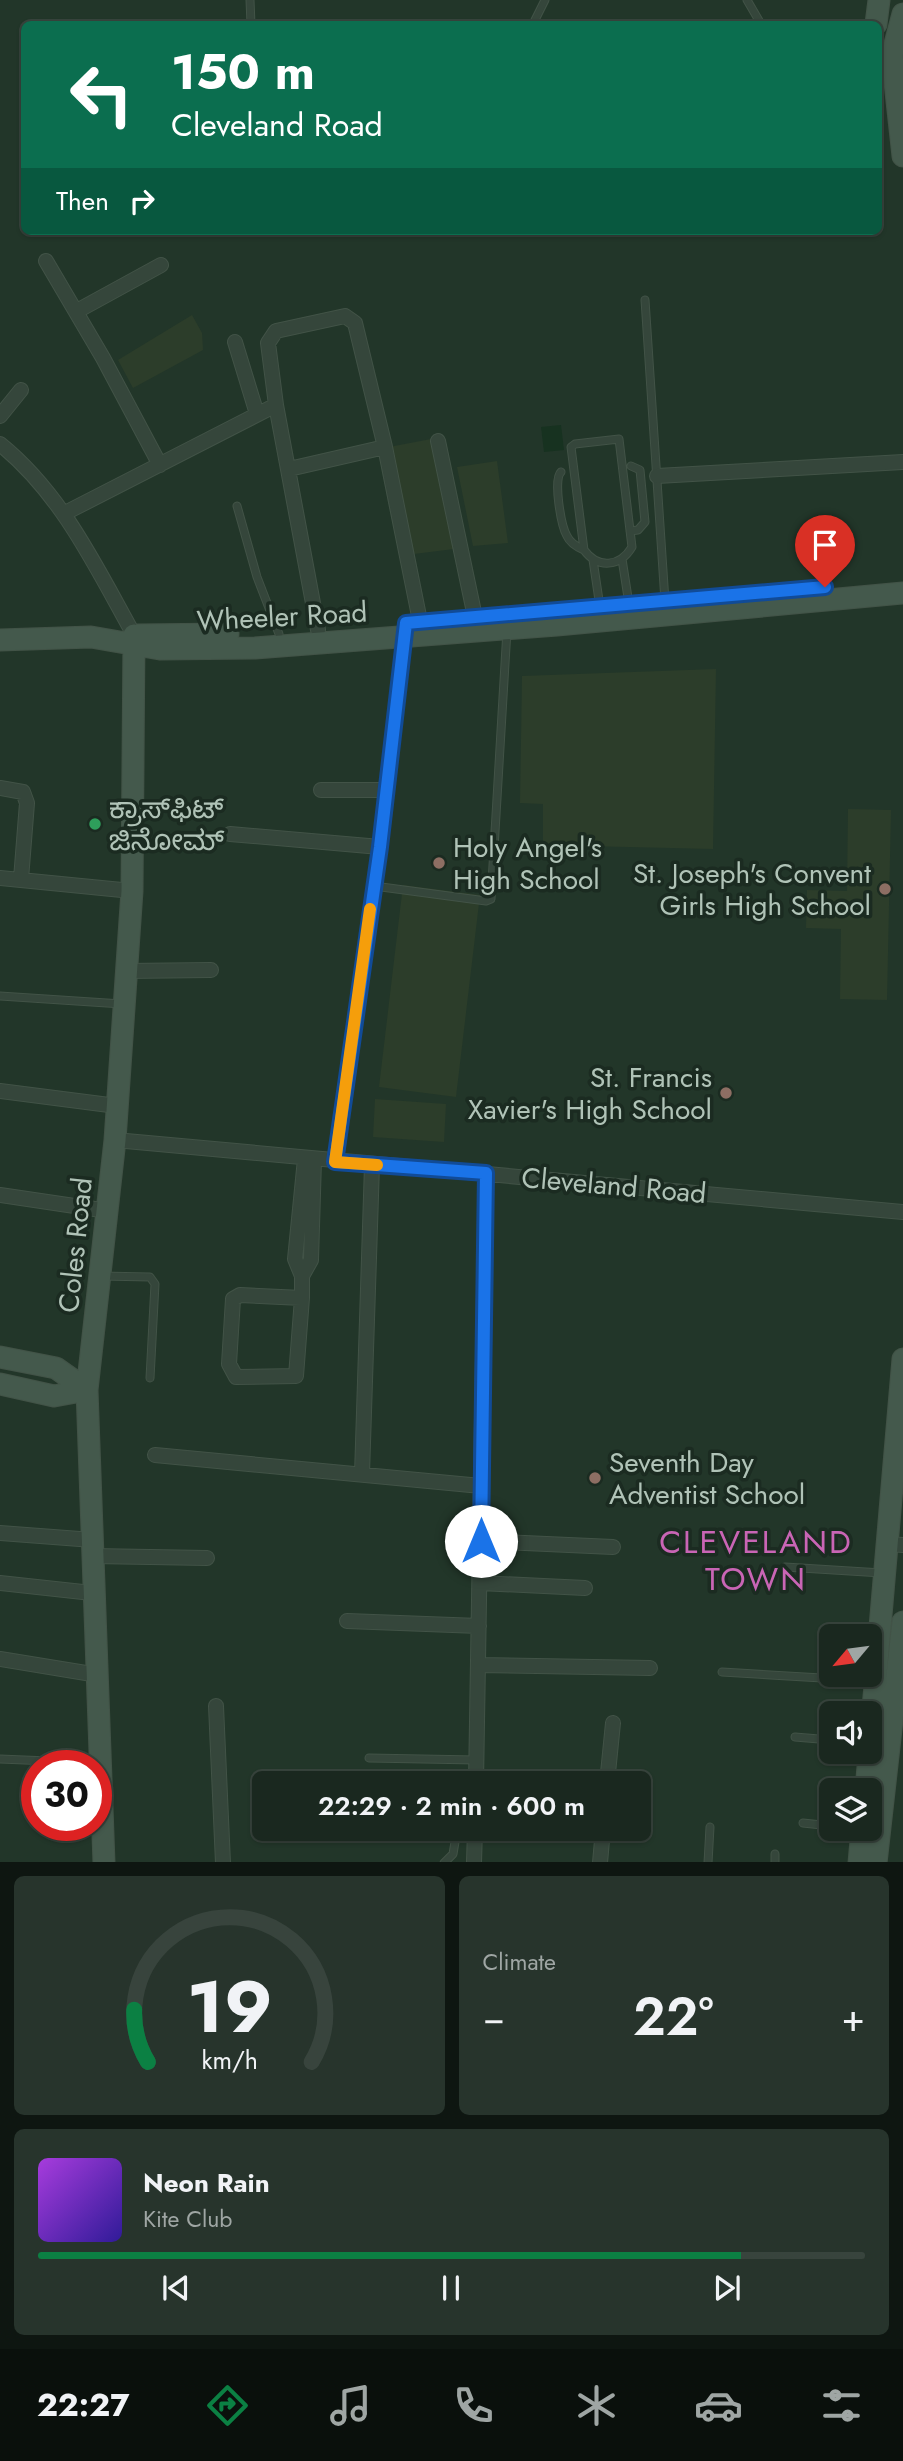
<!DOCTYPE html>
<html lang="en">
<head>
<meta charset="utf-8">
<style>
	body { margin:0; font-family:Jost,"Noto Sans Kannada",sans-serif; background:#27342c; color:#f1f3f6; height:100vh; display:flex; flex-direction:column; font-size:26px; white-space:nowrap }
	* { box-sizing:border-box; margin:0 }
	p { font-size:23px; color:#9fa6a4 }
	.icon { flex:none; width:38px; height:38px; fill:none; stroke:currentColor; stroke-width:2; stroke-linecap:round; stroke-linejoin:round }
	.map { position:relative; height:1862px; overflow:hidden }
	.panel { display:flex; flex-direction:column; gap:14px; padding:14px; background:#0e1611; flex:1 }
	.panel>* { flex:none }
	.hud { position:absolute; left:21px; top:21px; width:861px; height:214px; border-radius:10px; box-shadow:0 2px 5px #0004,0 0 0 2px #38443d; background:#0b6e4f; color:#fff; overflow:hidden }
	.needle { width:46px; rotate:241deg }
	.controls { position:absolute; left:819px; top:1624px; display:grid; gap:14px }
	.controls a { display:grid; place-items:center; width:63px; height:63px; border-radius:10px; background:#1a281f; box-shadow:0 2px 5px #0004,0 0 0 2px #38443d; font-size:35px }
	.speed { position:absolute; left:21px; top:1750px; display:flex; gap:14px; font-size:35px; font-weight:700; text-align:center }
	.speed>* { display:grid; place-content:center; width:91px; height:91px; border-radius:50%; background:#1a281f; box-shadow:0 2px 5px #0004,0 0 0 2px #38443d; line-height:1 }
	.speed .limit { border:10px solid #d22; background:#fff; color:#111 }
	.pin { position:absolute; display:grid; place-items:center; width:60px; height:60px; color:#fff; margin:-72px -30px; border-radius:50% 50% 50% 0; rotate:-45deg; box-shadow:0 0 7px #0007 }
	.pin .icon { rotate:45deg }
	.me { position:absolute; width:77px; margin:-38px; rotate:0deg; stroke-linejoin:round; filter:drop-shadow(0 0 5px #0008) }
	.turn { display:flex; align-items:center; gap:24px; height:147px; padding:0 35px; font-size:32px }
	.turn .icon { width:91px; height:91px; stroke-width:2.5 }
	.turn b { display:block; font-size:49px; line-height:60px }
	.then { display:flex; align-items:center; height:66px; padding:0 35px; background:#0003; gap:14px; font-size:26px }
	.big { font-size:52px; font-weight:600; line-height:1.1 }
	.panel .widget { flex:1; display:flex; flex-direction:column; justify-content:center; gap:10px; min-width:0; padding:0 24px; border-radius:10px; background:#27342c }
	.panel .dial { align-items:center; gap:0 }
	.dial svg { height:182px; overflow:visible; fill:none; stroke:#38443d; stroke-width:7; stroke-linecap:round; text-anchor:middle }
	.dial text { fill:#f1f3f6; stroke:none }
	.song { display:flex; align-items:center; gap:21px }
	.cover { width:84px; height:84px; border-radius:10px; background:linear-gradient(135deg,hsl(280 70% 55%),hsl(250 70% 35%)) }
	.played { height:7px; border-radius:4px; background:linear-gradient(90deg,#0b8043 85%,#38443d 85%) }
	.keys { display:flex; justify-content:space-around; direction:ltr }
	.heat { display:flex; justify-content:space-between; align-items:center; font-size:38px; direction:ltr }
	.panel .tiles { flex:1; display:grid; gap:14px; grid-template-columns:1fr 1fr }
	.widget:last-child { grid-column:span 2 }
	.trip { position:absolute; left:252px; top:1771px; width:399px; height:70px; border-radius:10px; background:#1a281f; box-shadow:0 2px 5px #0004,0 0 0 2px #38443d; font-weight:600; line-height:70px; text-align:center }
	.menu { display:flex; height:112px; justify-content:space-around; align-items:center; background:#0a100c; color:#9fa6a4 }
	.menu .icon { width:49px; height:49px }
	.menu .on { color:#0b8043 }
	.menu b { font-size:32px; color:#f1f3f6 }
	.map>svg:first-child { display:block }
	.green { fill:#2c3d2a }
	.water { fill:#173220 }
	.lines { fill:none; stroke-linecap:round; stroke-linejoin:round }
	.lane-casing { stroke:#425347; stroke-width:9 }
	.street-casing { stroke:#425347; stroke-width:16 }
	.secondary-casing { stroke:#425347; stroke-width:23 }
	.lane { stroke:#35463b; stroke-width:7 }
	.street { stroke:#35463b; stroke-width:14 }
	.secondary { stroke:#44594c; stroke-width:21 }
	.route-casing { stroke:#114b97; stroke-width:18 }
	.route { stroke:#1a73e8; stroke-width:12 }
	.slow { stroke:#f59e0b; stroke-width:12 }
	.leisure-dot { fill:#2e9e5b; stroke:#1b2b21; stroke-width:2.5 }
	.education-dot { fill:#8d6e63; stroke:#1b2b21; stroke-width:2.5 }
	.labels { text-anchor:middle; stroke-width:7; stroke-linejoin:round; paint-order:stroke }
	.street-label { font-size:28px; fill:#b0c3b7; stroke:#1b2b21 }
	.poi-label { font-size:28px; fill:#b0c3b7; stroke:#1b2b21; text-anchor:start }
	.quarter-label { font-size:32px; letter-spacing:2px; fill:#c965b5; stroke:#1b2b21 }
</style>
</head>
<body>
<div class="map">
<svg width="903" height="1863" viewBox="0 0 903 1863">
	<rect width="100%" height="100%" fill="#223629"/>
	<path class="green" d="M192,315L202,333L203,350L133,388L118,360Z
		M431,439L454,549L414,554L389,447Z
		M497,461L508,543L473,546L457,467Z
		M716,669L713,849L543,845V804L520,803L522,676Z
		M848,809L891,810L887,1000L840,999L841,929L806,928L807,890L847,891Z
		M403,885L480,895L456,1097L379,1087Z
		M375,1099L446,1104L444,1142L373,1137Z"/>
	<path class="water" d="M561,425L564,450L544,452L541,427Z"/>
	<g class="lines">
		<g class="lane-casing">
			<path id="lane" d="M250,0L251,24
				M747,0L761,24
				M533,24L545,0
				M645,300L665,601
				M619,439L632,547C620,567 598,569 584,550L571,447L575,444Z
				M561,472C553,479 561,526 567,536C570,543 577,547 584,550
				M237,506L257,577L279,634
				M630,531L638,530L645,522L640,470L631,466
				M622,559L629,604
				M593,560L600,607
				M374,886L486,901L491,899L507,630
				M0,996L122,1004
				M101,1276L150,1277L155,1284L150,1378
				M785,1567L882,1573
				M722,1672L873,1681
				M795,1737L831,1740
				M369,1758L476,1760
				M0,1759L97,1763
				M803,1823L831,1826
				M444,1863L453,1854L457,1830H475
				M708,1863L710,1827
				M775,1863V1854"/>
		</g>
		<g class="street-casing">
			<path id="street" d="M46,261L103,358L160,465
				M77,311L161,265
				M235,342L257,414
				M0,416L21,390
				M438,441L475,617
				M0,444C62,494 96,567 134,635
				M289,469L385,447
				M657,476L903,462
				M65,513L276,405
				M318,630L276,405L268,343L276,331L345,316L355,323L385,447L420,621
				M0,788L23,792L27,803L21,879
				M321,790H387
				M230,834L380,847
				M0,878L132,891
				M126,971L211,970
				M0,1091L117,1106
				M115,1140L903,1212
				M335,1162L380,847L406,623
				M0,1195L108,1211
				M302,1276L311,1260L314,1160
				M302,1298L296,1376L236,1377L229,1364L233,1299L240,1295L302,1298V1276L295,1259L305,1159
				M155,1455L481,1486
				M362,1474L372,1165
				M0,1533L93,1540
				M481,1541L613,1547
				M888,1544L903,1545
				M93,1556L207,1558
				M0,1583L92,1593
				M480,1583L585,1588
				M347,1621L479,1626
				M0,1659L98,1675
				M478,1665L650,1668
				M216,1706L223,1863
				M476,1783L486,1173
				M607,1783L613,1723
				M474,1863L475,1829
				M600,1863L603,1829"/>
		</g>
		<g class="secondary-casing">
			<path id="secondary" d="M903,14L892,55L903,156
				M876,24L879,0
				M138,635L228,634
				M0,640L91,637L160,649L255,648L557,625L903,593
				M0,1357L56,1368L87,1390
				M0,1384L54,1396L87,1390
				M866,1790L903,1359
				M104,1863L87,1390L115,1140L132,891L134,635
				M859,1863L862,1829
				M876,1863L903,1622"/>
		</g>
		<use href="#lane" class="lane"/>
		<use href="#street" class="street"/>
		<use href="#secondary" class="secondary"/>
	</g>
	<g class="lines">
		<g class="route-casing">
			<path id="route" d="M481,1541L486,1173L335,1162L380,847L406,623L825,587"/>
		</g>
		<use href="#route" class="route"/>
		<path class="slow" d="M370,909L335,1162L377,1165"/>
	</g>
	<circle class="leisure-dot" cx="95" cy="824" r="7"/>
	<g class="education-dot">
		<circle cx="439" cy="863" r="7"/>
		<circle cx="885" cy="889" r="7"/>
		<circle cx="726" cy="1093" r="7"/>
		<circle cx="595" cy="1478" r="7"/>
	</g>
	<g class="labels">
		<g class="street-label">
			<text transform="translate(282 616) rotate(-3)" y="10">Wheeler Road</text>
			<text transform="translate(614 1185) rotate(5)" y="10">Cleveland Road</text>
			<text transform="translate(75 1245) rotate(-84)" y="10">Coles Road</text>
		</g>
		<g class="poi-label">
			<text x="109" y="818">ಕ್ರಾಸ್‌ಫಿಟ್<tspan x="109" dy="32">ಜಿನೋಮ್</tspan></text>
			<text x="453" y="857">Holy Angel's<tspan x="453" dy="32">High School</tspan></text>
			<text x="871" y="883" text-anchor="end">St. Joseph's Convent<tspan x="871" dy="32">Girls High School</tspan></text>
			<text x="712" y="1087" text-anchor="end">St. Francis<tspan x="712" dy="32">Xavier's High School</tspan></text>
			<text x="609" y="1472">Seventh Day<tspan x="609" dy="32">Adventist School</tspan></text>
		</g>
		<g class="quarter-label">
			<text x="756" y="1553">CLEVELAND<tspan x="756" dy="37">TOWN</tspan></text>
		</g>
	</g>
</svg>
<div class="controls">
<a><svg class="needle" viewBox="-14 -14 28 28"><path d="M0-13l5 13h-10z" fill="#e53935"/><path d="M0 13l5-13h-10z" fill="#9fa6a4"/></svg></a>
<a><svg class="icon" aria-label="sound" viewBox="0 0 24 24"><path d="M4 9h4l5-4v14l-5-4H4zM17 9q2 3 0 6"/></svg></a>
<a><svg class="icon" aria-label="layers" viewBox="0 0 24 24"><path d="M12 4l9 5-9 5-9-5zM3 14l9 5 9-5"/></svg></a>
</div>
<div class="speed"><div class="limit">30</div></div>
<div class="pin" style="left:825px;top:587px;background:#d93025"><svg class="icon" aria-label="arrive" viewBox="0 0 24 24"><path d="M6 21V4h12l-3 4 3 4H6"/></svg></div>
<svg class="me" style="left:481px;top:1541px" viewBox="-20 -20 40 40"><circle r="19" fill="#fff"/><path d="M0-13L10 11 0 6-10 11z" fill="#1a73e8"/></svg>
<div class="trip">22:29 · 2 min · 600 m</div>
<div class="hud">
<div class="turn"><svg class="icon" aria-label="left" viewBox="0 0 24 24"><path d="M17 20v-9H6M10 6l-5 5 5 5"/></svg><div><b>150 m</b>Cleveland Road</div></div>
<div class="then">Then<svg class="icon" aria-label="right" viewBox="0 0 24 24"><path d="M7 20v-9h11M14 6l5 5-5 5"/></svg></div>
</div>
</div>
<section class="panel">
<div class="tiles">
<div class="widget dial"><svg viewBox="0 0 100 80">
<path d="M14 69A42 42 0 1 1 86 69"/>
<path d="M14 69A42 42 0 0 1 8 46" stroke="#0b8043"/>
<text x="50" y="56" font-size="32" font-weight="700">19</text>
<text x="50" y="72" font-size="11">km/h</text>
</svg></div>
<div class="widget"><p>Climate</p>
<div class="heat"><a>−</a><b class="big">22°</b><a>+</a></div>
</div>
<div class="widget">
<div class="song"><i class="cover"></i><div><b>Neon Rain</b><p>Kite Club</p></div></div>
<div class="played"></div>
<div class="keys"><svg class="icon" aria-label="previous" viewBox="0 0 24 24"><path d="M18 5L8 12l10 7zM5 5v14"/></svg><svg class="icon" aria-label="pause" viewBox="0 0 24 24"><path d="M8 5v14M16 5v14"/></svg><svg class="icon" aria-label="next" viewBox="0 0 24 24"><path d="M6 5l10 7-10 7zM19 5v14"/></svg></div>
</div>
</div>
</section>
<nav class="menu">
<b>22:27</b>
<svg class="icon on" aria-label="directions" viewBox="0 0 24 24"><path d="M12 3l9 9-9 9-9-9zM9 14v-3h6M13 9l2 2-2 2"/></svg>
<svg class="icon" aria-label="music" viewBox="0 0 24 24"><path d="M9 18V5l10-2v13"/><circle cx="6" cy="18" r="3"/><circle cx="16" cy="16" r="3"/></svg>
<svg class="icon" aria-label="phone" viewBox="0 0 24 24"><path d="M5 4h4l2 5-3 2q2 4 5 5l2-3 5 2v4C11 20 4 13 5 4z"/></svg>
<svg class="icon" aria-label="climate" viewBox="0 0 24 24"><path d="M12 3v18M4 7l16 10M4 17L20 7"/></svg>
<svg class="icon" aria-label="car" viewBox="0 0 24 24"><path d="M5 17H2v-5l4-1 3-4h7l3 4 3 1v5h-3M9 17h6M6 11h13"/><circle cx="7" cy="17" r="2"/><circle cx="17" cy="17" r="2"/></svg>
<svg class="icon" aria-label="filters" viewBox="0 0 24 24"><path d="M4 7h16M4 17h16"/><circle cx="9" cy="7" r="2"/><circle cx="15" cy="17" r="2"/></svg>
</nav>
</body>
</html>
